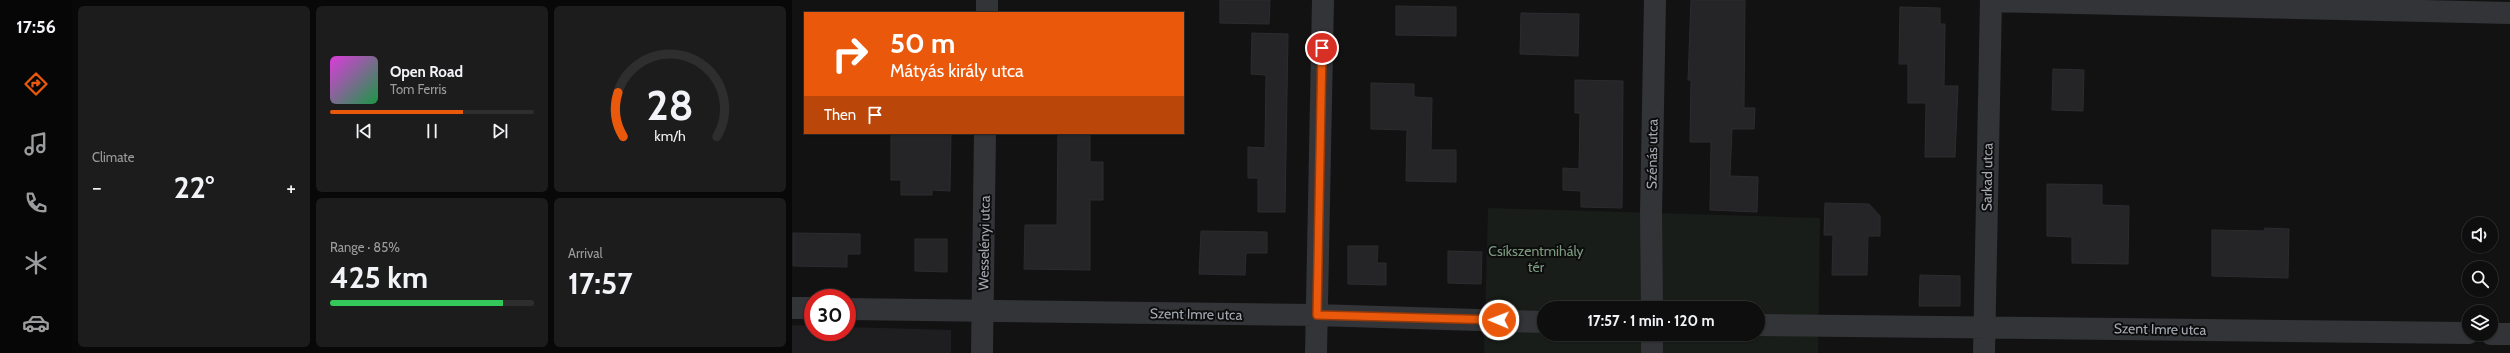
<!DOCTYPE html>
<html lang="en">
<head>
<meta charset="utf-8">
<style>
	body { margin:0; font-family:Cabin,sans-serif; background:#1c1c1c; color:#f1f3f6; height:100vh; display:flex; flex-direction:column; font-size:15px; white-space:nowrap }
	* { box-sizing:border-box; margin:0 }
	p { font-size:13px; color:#9b9c9e }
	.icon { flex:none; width:22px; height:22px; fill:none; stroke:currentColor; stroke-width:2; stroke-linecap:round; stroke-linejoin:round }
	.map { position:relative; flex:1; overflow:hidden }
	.drawer { display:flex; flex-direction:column; gap:6px; padding:6px; background:#080808; width:720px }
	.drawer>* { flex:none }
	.top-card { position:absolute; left:12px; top:12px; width:380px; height:122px; border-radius:0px; box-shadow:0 1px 3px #0004,0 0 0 1px #2e2e2e; background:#ea580c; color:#fff; overflow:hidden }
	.buttons { position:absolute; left:1670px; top:217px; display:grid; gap:8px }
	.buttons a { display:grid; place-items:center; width:36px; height:36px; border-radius:50%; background:#0e0e0e; box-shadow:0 1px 3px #0004,0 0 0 1px #2e2e2e; font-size:20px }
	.speed { position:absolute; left:12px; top:289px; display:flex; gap:8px; font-size:20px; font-weight:700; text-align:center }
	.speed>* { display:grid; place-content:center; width:52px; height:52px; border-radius:50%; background:#0e0e0e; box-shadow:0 1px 3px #0004,0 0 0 1px #2e2e2e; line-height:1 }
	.speed .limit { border:6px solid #d22; background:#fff; color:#111 }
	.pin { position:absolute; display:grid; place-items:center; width:34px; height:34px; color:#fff; margin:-17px; border:2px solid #fff; border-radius:50%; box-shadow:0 1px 4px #0007 }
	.me { position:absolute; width:44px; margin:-22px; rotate:271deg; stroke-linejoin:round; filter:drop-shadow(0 0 3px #0008) }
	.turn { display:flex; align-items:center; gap:14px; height:84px; padding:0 20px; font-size:18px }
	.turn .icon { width:52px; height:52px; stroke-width:2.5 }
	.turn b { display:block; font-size:28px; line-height:34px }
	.then { display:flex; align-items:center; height:38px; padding:0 20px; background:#0003; gap:8px; font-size:15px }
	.big { font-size:30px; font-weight:800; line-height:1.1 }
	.drawer .widget { flex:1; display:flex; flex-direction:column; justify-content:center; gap:6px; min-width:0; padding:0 14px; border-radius:6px; background:#1c1c1c }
	.drawer .dial { align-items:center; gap:0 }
	.dial svg { height:104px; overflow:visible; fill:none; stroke:#2e2e2e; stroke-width:7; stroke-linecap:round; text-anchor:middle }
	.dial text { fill:#f1f3f6; stroke:none }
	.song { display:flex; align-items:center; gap:12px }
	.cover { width:48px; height:48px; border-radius:6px; background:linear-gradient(135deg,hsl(300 70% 55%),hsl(140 70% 35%)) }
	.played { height:4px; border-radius:2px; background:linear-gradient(90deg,#ea580c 65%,#2e2e2e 65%) }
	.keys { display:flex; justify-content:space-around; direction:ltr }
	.heat { display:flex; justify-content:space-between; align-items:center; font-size:22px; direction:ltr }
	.charge { height:6px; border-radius:3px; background:linear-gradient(90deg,#34c759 85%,#2e2e2e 0) }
	.drawer .tiles { flex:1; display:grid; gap:6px; grid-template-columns:repeat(3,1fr) }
	.widget:first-child { grid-row:span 2 }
	.trip { position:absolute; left:745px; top:301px; width:228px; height:40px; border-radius:20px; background:#0e0e0e; box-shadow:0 1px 3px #0004,0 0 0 1px #2e2e2e; font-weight:800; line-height:40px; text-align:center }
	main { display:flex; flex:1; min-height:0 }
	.tabs { display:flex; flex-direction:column; width:72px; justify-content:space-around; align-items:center; background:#060606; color:#9b9c9e }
	.tabs .icon { width:28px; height:28px }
	.tabs .active { color:#ea580c }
	.tabs b { font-size:18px; color:#f1f3f6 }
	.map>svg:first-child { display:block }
	.built { fill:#1e1e20 }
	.green { fill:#181d19; fill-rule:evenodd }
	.building { fill:#252527; stroke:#2c2c2f }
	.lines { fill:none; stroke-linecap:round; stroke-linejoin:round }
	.minor { stroke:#333437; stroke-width:22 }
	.route-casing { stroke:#983908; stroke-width:10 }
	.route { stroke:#ea580c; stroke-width:7 }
	.labels { text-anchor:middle; stroke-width:4; stroke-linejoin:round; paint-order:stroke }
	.street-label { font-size:14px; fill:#a4a9b2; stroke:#0d0d0e }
	.park-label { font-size:14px; fill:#7d9b7f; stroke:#0d0d0e }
</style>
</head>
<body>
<main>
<nav class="tabs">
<b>17:56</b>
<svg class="icon active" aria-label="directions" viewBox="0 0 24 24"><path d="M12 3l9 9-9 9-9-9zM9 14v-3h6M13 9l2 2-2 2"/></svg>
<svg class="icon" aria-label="music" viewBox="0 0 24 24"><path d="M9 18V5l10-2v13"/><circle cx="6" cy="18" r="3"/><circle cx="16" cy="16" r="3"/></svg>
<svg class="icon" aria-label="phone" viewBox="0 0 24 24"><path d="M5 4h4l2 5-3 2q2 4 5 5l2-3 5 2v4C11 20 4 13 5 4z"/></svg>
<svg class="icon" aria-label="climate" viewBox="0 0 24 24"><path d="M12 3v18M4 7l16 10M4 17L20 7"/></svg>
<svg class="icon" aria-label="car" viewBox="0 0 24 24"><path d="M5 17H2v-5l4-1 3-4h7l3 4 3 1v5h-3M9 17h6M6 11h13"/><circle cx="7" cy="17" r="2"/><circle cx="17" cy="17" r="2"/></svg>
</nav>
<section class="drawer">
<div class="tiles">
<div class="widget"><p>Climate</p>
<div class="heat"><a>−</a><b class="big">22°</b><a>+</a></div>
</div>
<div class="widget">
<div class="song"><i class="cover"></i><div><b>Open Road</b><p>Tom Ferris</p></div></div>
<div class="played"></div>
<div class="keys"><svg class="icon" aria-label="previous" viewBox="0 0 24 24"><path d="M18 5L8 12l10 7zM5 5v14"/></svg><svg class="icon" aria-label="pause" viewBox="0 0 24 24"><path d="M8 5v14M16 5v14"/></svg><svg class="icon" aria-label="next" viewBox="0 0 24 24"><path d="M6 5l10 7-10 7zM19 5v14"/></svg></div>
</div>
<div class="widget dial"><svg viewBox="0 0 100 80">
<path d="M14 69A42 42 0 1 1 86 69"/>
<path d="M14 69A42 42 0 0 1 10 35" stroke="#ea580c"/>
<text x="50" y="56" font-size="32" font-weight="700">28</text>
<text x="50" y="72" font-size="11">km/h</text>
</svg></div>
<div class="widget"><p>Range · 85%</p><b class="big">425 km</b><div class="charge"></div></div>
<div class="widget"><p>Arrival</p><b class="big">17:57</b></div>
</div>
</section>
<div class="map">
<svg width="1718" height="353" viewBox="0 0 1718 353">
	<rect width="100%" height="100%" fill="#121213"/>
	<path class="built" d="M0,325L21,326V332H55V327L159,330V353H0Z"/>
	<path class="green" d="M696,208L1028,218L1026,353H692ZM752,308H966V334H752Z"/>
	<path class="building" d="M428,0H478L477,24L428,23Z
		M899,0H953L952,108H963L962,129H940L938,176L966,177L965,212L918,210L919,142H898L899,80H896Z
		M604,6L664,7V36L604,35Z
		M1108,7L1148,8V24H1153L1152,86H1166L1163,157H1133L1134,103H1116V64H1107Z
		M729,13L787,14L786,56L728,54Z
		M460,33L496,34L493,212H466V178H456V147L473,148L474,75L459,74Z
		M1261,69L1292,70L1291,111L1260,110Z
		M783,80L831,81L830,208L789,207V191L771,190V168L787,169L788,113H783Z
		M579,83L622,84V97L640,98L639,150H664V182L614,181L615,130L579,129Z
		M99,133H159L158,191L140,190V195H109V180H99Z
		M266,133H298V162H311V200H298V270L232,269L233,225H265Z
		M1255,184L1310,185V205L1337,206L1336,264L1280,263V237L1255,236Z
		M1033,203L1077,204L1088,216V236H1076L1075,275H1040L1041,235H1032Z
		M1473,228L1497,229L1496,278L1420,276V230L1472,231Z
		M409,231L475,232V253H454L453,275L407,274Z
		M1,233L68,234V254H55V267L1,266Z
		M123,239H155V272L123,271Z
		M556,246H586L585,263H594V285L556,284Z
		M656,251L690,252L689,284L656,283Z
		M1128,275L1168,276V306H1127Z"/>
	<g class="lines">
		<path class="minor" d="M1199,1L1718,13
			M195,13V0
			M0,308H21
			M860,308L859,213L863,0
			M55,309L525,315L752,322
			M966,325L1677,333
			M1699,334H1718
			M190,353L193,133
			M524,353L531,0
			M860,353V334
			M1192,353L1199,0"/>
	</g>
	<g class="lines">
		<g class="route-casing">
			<path id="route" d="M530,48L525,315L707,320"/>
		</g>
		<use href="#route" class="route"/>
	</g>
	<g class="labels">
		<g class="street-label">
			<text transform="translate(860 154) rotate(-89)" y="5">Szénás utca</text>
			<text transform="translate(1195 177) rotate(-89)" y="5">Sarkad utca</text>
			<text transform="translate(192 243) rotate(-89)" y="5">Wesselényi utca</text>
			<text transform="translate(404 314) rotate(1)" y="5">Szent Imre utca</text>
			<text transform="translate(1368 329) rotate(1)" y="5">Szent Imre utca</text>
		</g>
		<g class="park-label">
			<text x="744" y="256">Csíkszentmihály<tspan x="744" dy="16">tér</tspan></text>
		</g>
	</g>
</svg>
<div class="buttons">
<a><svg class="icon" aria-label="sound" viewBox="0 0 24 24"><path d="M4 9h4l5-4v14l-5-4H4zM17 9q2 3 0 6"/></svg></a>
<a><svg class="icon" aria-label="search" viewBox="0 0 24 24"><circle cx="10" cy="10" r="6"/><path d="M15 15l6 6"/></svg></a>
<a><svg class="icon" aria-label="layers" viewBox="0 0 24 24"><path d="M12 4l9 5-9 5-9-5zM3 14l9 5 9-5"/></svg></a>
</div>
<div class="speed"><div class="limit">30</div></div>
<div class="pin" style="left:530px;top:48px;background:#d93025"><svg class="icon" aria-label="arrive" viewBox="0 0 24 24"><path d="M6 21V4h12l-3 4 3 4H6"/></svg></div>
<svg class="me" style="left:707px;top:320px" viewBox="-20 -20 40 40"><circle r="17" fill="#ea580c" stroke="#fff" stroke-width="3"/><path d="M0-11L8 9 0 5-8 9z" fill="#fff"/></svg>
<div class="trip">17:57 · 1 min · 120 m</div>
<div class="top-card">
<div class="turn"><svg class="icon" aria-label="right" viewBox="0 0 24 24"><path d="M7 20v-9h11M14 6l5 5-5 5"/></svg><div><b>50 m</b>Mátyás király utca</div></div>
<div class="then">Then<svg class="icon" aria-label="arrive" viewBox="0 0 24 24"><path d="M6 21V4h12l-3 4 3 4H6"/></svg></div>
</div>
</div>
</main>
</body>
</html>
